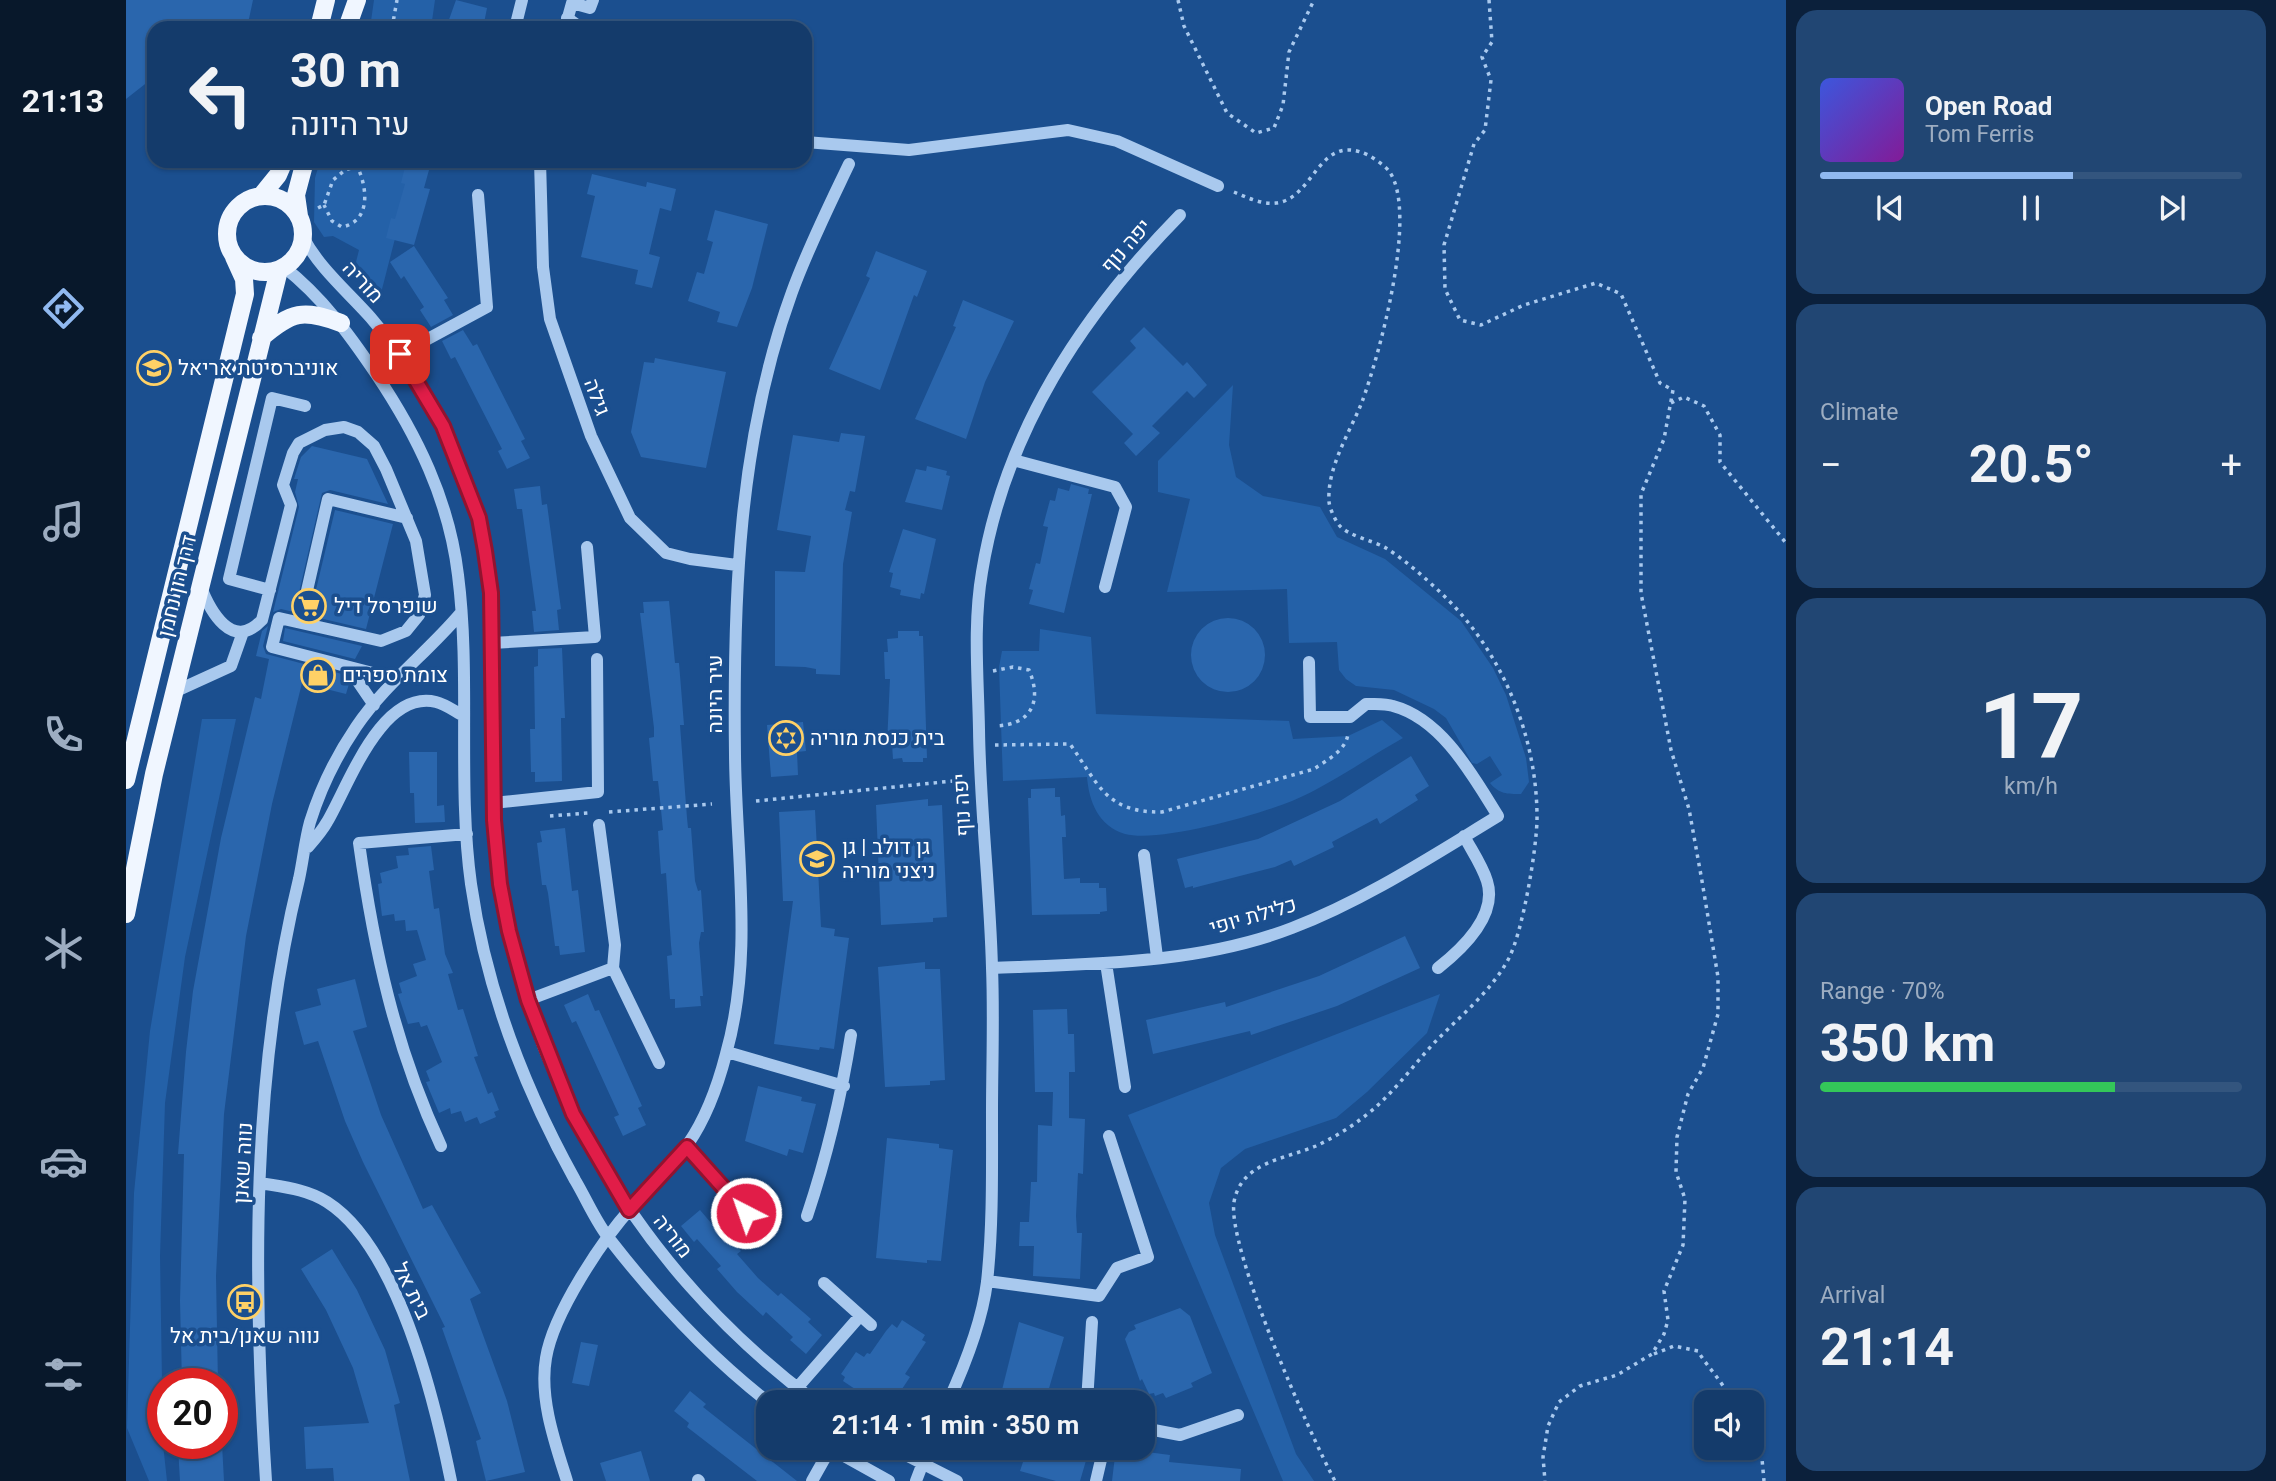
<!DOCTYPE html>
<html lang="en">
<head>
<meta charset="utf-8">
<style>
	body { margin:0; font-family:Roboto,Heebo,sans-serif; background:#214673; color:#f1f3f6; height:100vh; display:flex; flex-direction:column; font-size:26px; white-space:nowrap }
	* { box-sizing:border-box; margin:0 }
	p { font-size:23px; color:#9dadc1 }
	.icon { flex:none; width:38px; height:38px; fill:none; stroke:currentColor; stroke-width:2; stroke-linecap:round; stroke-linejoin:round }
	.map { position:relative; flex:1; overflow:hidden }
	.sheet { display:flex; flex-direction:column; gap:10px; padding:10px; background:#0b203b; width:490px }
	.sheet>* { flex:none }
	.banner { position:absolute; left:21px; top:21px; width:665px; height:147px; border-radius:21px; box-shadow:0 2px 5px #0004,0 0 0 2px #33557e; background:#143b6b; color:#f1f3f6; overflow:hidden }
	.fabs { position:absolute; left:1568px; top:1390px; display:grid; gap:14px }
	.fabs a { display:grid; place-items:center; width:70px; height:70px; border-radius:14px; background:#143b6b; box-shadow:0 2px 5px #0004,0 0 0 2px #33557e; font-size:35px }
	.speed { position:absolute; left:21px; top:1368px; display:flex; gap:14px; font-size:35px; font-weight:700; text-align:center }
	.speed>* { display:grid; place-content:center; width:91px; height:91px; border-radius:50%; background:#143b6b; box-shadow:0 2px 5px #0004,0 0 0 2px #33557e; line-height:1 }
	.speed .limit { border:10px solid #d22; background:#fff; color:#111 }
	.pin { position:absolute; display:grid; place-items:center; width:60px; height:60px; color:#fff; margin:-30px; border-radius:14px; box-shadow:0 4px 10px #0006 }
	.me { position:absolute; width:77px; margin:-38px; rotate:319deg; stroke-linejoin:round; filter:drop-shadow(0 0 5px #0008) }
	.turn { display:flex; align-items:center; gap:24px; height:147px; padding:0 28px; font-size:32px }
	.turn .icon { width:91px; height:91px; stroke-width:2.5 }
	.turn b { display:block; font-size:49px; line-height:60px }
	.big { font-size:52px; font-weight:700; line-height:1.1 }
	.sheet .widget { flex:1; display:flex; flex-direction:column; justify-content:center; gap:10px; min-width:0; padding:0 24px; border-radius:21px; background:#214673 }
	.sheet .dial { align-items:center; gap:0 }
	.dial b { font-size:91px; line-height:1 }
	.song { display:flex; align-items:center; gap:21px }
	.cover { width:84px; height:84px; border-radius:10px; background:linear-gradient(135deg,hsl(230 70% 55%),hsl(290 70% 35%)) }
	.played { height:7px; border-radius:4px; background:linear-gradient(90deg,#90b9f0 60%,#33557e 60%) }
	.keys { display:flex; justify-content:space-around; direction:ltr }
	.heat { display:flex; justify-content:space-between; align-items:center; font-size:38px; direction:ltr }
	.charge { height:10px; border-radius:5px; background:linear-gradient(90deg,#34c759 70%,#33557e 0) }
	.trip { position:absolute; left:630px; top:1390px; width:399px; height:70px; border-radius:21px; background:#143b6b; box-shadow:0 2px 5px #0004,0 0 0 2px #33557e; font-weight:700; line-height:70px; text-align:center }
	main { display:flex; flex:1; min-height:0 }
	.tabs { display:flex; flex-direction:column; width:126px; justify-content:space-around; align-items:center; background:#08182b; color:#9dadc1 }
	.tabs .icon { width:49px; height:49px }
	.tabs .current { color:#90b9f0 }
	.tabs b { font-size:32px; color:#f1f3f6 }
	.map>svg:first-child { display:block }
	.green { fill:#2461a8 }
	.building { fill:#2a66ad }
	.lines { fill:none; stroke-linecap:round; stroke-linejoin:round }
	.path { stroke:#a9c9ee; stroke-width:3.5; stroke-dasharray:3.5 5; stroke-linecap:butt }
	.minor { stroke:#a9c9ee; stroke-width:12 }
	.major { stroke:#f0f6ff; stroke-width:18 }
	.route-casing { stroke:#92132f; stroke-width:18 }
	.route { stroke:#e11d48; stroke-width:12 }
	.labels { text-anchor:middle; stroke-width:7; stroke-linejoin:round; paint-order:stroke }
	.street-label { font-size:21px; fill:#fff; stroke:#1b4f8f }
	.poi-label { font-size:21px; fill:#fff; stroke:#1b4f8f; text-anchor:start }
</style>
</head>
<body>
<main>
<nav class="tabs">
<b>21:13</b>
<svg class="icon current" aria-label="directions" viewBox="0 0 24 24"><path d="M12 3l9 9-9 9-9-9zM9 14v-3h6M13 9l2 2-2 2"/></svg>
<svg class="icon" aria-label="music" viewBox="0 0 24 24"><path d="M9 18V5l10-2v13"/><circle cx="6" cy="18" r="3"/><circle cx="16" cy="16" r="3"/></svg>
<svg class="icon" aria-label="phone" viewBox="0 0 24 24"><path d="M5 4h4l2 5-3 2q2 4 5 5l2-3 5 2v4C11 20 4 13 5 4z"/></svg>
<svg class="icon" aria-label="climate" viewBox="0 0 24 24"><path d="M12 3v18M4 7l16 10M4 17L20 7"/></svg>
<svg class="icon" aria-label="car" viewBox="0 0 24 24"><path d="M5 17H2v-5l4-1 3-4h7l3 4 3 1v5h-3M9 17h6M6 11h13"/><circle cx="7" cy="17" r="2"/><circle cx="17" cy="17" r="2"/></svg>
<svg class="icon" aria-label="filters" viewBox="0 0 24 24"><path d="M4 7h16M4 17h16"/><circle cx="9" cy="7" r="2"/><circle cx="15" cy="17" r="2"/></svg>
</nav>
<div class="map">
<svg width="1660" height="1481" viewBox="0 0 1660 1481">
	<rect width="100%" height="100%" fill="#1b4f8f"/>
	<path class="green" d="M248,0H309L305,28H244Z
		M194,161H289L255,293L228,270L233,250L207,236L198,237L188,222L189,178Z
		M1107,385L1103,445L1110,477L1137,496L1194,507L1211,537L1259,559L1335,621L1367,668L1380,695L1400,758L1403,782L1395,794C1381,794 1373,794 1364,783L1376,775L1364,756L1351,764L1346,763L1320,718L1308,709L1268,690L1230,686L1220,679L1213,670L1211,642L1163,643L1161,589L1041,592L1064,499L1032,492V461Z
		M914,629L965,637L970,714L1163,721L1167,739L1222,736L1256,720L1277,738C1241,758 1204,785 1166,801C1132,815 1034,843 999,834C972,826 963,801 961,777L877,781L873,667L876,651H913Z
		M76,719H110L59,957L39,1103L34,1256L37,1444L41,1481H23L1,1428L8,1193L24,1031Z
		M1314,994L1301,1033L1241,1092L1210,1118L1119,1149L1095,1168L1083,1203L1089,1235L1170,1454L1188,1481H1157L1002,1115Z"/>
	<path class="building" d="M0,0H127L121,28H28V77L0,99Z
		M330,0L361,8L357,28H320Z
		M280,163L303,170L298,188L304,189L288,245L260,238L265,218L269,219L279,184L275,183Z
		M466,174L520,187L521,182L550,189L545,211L534,208L523,254L534,257L526,288L509,284L512,270L455,257L469,196L461,194Z
		M589,210L642,224L626,288L611,327L591,322L594,312L562,301L571,272L578,274L587,242L581,240Z
		M288,246L322,298L318,300L327,315L305,327L294,310L298,307L278,276L275,279L264,262Z
		M750,251L801,271L791,297L788,295L754,390L703,369L744,278L740,276Z
		M837,300L888,321L859,382L840,439L789,419L830,327L827,326Z
		M1018,327L1057,366L1061,362L1081,385L1068,398L1061,391L1026,426L1034,433L1010,456L998,443L1007,434L966,392L1010,348L1004,341Z
		M337,330L347,346L351,344L399,439L395,441L404,458L381,469L372,451L376,449L329,357L325,359L316,341Z
		M529,358L600,372L580,468L515,457L505,432L518,362L528,363Z
		M715,433L739,436L729,492L724,491L719,510L726,512L717,564L714,675L690,674V669L679,667L649,666V571L679,572L685,536L651,530L667,435L713,442Z
		M186,446L241,459L262,504L204,490L196,493L172,597L179,604L188,598L209,510L267,524L240,629L155,609L147,612L173,507L169,492L172,479H168L175,457Z
		M801,466L821,471L820,475L824,476L816,510L779,502L790,469L800,471Z
		M945,484L963,489L962,494H966L938,613L903,604L907,590L903,589L910,563L914,564L922,527L917,526L924,500L929,501L932,488L943,491Z
		M414,486L416,505L421,504L435,609L431,610L433,630L408,632L406,611H410L396,509H391L388,489Z
		M777,529L810,539L798,594L795,593L794,599L774,595L775,590L764,587L767,573L763,572Z
		M543,601L549,663H553L558,725H554L561,818L562,828H565L569,881L572,891L575,890L578,932H575L573,943L577,996H574L575,1006L549,1008V999H544L541,956L546,955L545,945L540,873L535,874L532,831L537,830L533,790L532,781H527L523,738L528,737V728L514,613H518L517,602Z
		M1065 655a37 37 0 1 1 74 0a37 37 0 1 1-74 0Z
		M142,626L137,646L140,654L216,674L223,684L220,694L176,683L146,804L120,936L98,1114L90,1276L92,1384H56L54,1301L58,1154H52L60,1052L67,991L95,838L129,697L135,699L143,659L130,656L136,631Z
		M159,628L236,646L229,659L157,641Z
		M772,631H793V636H797L801,758H797V762H777L776,758L767,759L766,744H761L764,679H759L758,652H762L761,639L772,638Z
		M436,648L439,718H435L436,781L409,782V772H405L404,729H409L408,667L412,666V649Z
		M677,722L680,751L671,752L672,775L645,777L641,725Z
		M283,752H311V806L318,805L319,822L289,823L288,793H284Z
		M1285,756L1303,786L1289,795L1292,800L1254,824L1251,818L1206,842L1208,847L1168,866L1165,860L1149,867L1067,888V886L1059,888L1051,859L1132,839L1214,801Z
		M929,788V797H934L935,816L939,815L940,837H936L938,879L954,878V883H973V888H980L981,911L974,912V914L906,915L902,798H905V789Z
		M802,799V806L816,805L821,917L807,918V922L755,925L750,805Z
		M689,810L695,927L709,929L708,936L723,938L708,1049L694,1047L693,1050L648,1044L667,901H657L653,812Z
		M439,828L446,891L452,890L459,952L434,955L433,946H429L422,893L420,885H416L411,843L416,842L414,831Z
		M305,846L308,870L303,871L308,909L313,908L319,954L327,973L322,974L332,1010L337,1009L352,1056L348,1057L362,1094L366,1092L373,1110L368,1112L370,1117L354,1124L351,1117L339,1122L335,1111L325,1114L324,1108L313,1113L300,1082L304,1081L300,1071L316,1062L301,1025L295,1027L293,1022L282,1024L272,994L276,993L273,983L291,976L287,964L300,960L291,930L280,931L279,920L269,921L268,914L256,916L252,884L256,883L254,873L272,868L270,856L283,855L282,848Z
		M1279,936L1294,968L1211,1006L1125,1035L1124,1031L1027,1054L1020,1020L1099,1002L1100,1007L1193,976Z
		M799,962V969H814L819,1080L804,1081V1085L759,1087L752,967Z
		M229,979L241,1027L227,1031L255,1115L297,1209L306,1205L355,1293L344,1299L381,1401L399,1472L360,1481L350,1441L355,1439L316,1328L319,1327L237,1162L219,1121L192,1041L178,1045L169,1012L195,1005L191,989Z
		M462,994L469,1011L473,1010L516,1106L512,1108L520,1125L497,1136L488,1117L493,1115L450,1021L446,1023L438,1005Z
		M941,1009L942,1034H948L949,1072H943V1118L959,1119L957,1174L952,1173L950,1216L951,1233H956L954,1279L907,1276L908,1246H893L894,1222H903L905,1182H911L912,1125L926,1126L927,1092H909L907,1010Z
		M632,1086L676,1097L675,1101L690,1104L677,1153L663,1149L661,1156L619,1141Z
		M761,1138L813,1144V1148L827,1150L815,1261L801,1260V1263L750,1258Z
		M574,1210L586,1224L590,1221L606,1240L615,1251L611,1254L632,1278L652,1296L655,1293L685,1319L682,1322L696,1335L680,1354L664,1340L667,1337L640,1312L637,1316L611,1292L591,1269L595,1266L571,1239L568,1242L555,1226Z
		M206,1249L231,1290L259,1350L274,1403L268,1405L284,1481H208L207,1468L180,1469L178,1427L243,1423L227,1368L200,1310L175,1269Z
		M1054,1308L1064,1316L1086,1373L1065,1383L1067,1387L1040,1398L1037,1393L1029,1396L1028,1393L1023,1394L1016,1379L1014,1381L999,1339L1003,1332L1010,1329L1008,1325Z
		M776,1320L799,1335L796,1340L800,1342L779,1374L784,1377L768,1401L747,1388L741,1397L717,1381L719,1377L715,1374L730,1352L738,1357L741,1353L744,1354L760,1331L766,1324L771,1328Z
		M893,1322L938,1337L919,1402H873Z
		M455,1342L472,1345L463,1386L446,1383Z
		M564,1391L580,1404L577,1407L671,1481H631L561,1427L563,1423L548,1411Z
		M66,1444H96L98,1481H54L52,1447Z
		M863,1447H964L954,1481H930L894,1471L897,1462L863,1451Z
		M990,1448L1044,1455L1043,1462L1115,1469L1114,1481H986Z
		M515,1451L524,1481H480L474,1463Z"/>
	<g class="lines">
		<path class="path" d="M1052,0L1058,26L1101,113L1130,133L1148,128L1157,105L1163,52L1188,0
			M1363,0L1366,42L1356,57L1365,80L1359,130L1348,144L1318,245L1319,289L1334,320L1355,325L1398,305L1470,283L1495,294L1534,383L1547,390L1538,439L1515,494V593L1545,750L1563,809L1576,881L1592,977V1014L1577,1068L1562,1094L1551,1137L1550,1172L1559,1199L1557,1245L1538,1291L1542,1320L1538,1334L1526,1354L1491,1375L1454,1386L1433,1402L1422,1426L1417,1457L1419,1481
			M266,28L271,0
			M1108,192C1120,197 1136,205 1150,203C1189,199 1192,131 1242,155C1248,158 1259,166 1263,171C1293,212 1253,356 1236,402C1224,432 1201,467 1203,501C1203,507 1209,520 1213,525C1222,536 1246,540 1260,548C1279,560 1298,577 1314,592C1376,650 1412,737 1411,821C1410,852 1397,930 1383,958C1365,992 1334,1016 1308,1043C1284,1069 1264,1098 1235,1119C1222,1129 1205,1139 1190,1146C1159,1159 1115,1162 1108,1202C1101,1248 1184,1435 1209,1481
			M192,208L198,205L207,180L219,170L231,166C241,186 246,221 216,227L206,221L198,205
			M1545,403L1558,397L1578,406L1594,435V462L1660,543
			M867,671L887,667L903,670C917,703 904,725 869,726
			M869,745L944,744C972,783 979,813 1036,812L1188,769C1201,760 1221,750 1222,733
			M630,801L827,781
			M483,812L586,804
			M424,816L462,813
			M1528,1354L1548,1346L1572,1351C1580,1366 1603,1388 1604,1402
			M1616,1447L1636,1459L1638,1481"/>
		<path class="minor" d="M441,18L455,28
			M389,28L396,0
			M439,28L446,3L464,8L467,0
			M679,142L783,150L942,130L991,141L1092,186
			M414,161L417,267L424,319L465,436L504,518L540,553L564,559L611,565
			M177,237C194,269 221,291 245,318C294,374 331,444 352,516C367,567 365,621 365,674C365,723 365,773 368,821C382,1052 505,1265 690,1402
			M158,267C196,297 223,334 250,374C291,435 323,500 332,575C345,677 331,782 345,884C360,989 398,1088 449,1180C461,1200 470,1223 485,1241C531,1300 583,1356 642,1402
			M274,354L361,307L352,195
			M887,460L989,487L1000,507L979,587
			M74,585C84,611 106,652 136,620L165,505L157,485L167,453L173,443L199,430L218,427L232,432L248,446L260,469L290,541L299,595L293,615L280,631L255,641L153,618L146,647L270,679
			M144,590L103,579L146,398L179,406
			M180,595L202,499L281,518
			M366,643L469,637L461,547
			M222,667L248,705
			M48,692L105,666L117,632
			M367,803L472,792L471,659
			M473,825L489,945L487,968L533,1063
			M182,847C189,839 196,831 201,822C222,787 255,689 310,702C319,704 330,712 338,716
			M1018,855L1031,957
			M980,963L999,1087
			M866,968C965,964 1073,964 1166,928C1239,900 1306,856 1372,816C1347,776 1316,719 1267,706C1259,703 1248,704 1240,704L1224,717H1184L1183,662
			M1312,968C1336,949 1372,915 1361,881C1356,865 1346,851 1338,836
			M402,1000L487,968
			M601,1052L718,1086
			M315,1146C269,1047 248,950 233,843L341,834
			M561,1147L620,1213
			M134,1183C157,1187 181,1189 201,1202C272,1247 309,1402 325,1481
			M681,1216C701,1156 715,1098 725,1035
			M861,1281L973,1296L991,1268L1022,1257L983,1136
			M698,1283L745,1325
			M671,1388L734,1316
			M822,1402C839,1365 856,1322 861,1282C867,1226 866,1169 866,1113C866,1065 868,1016 866,968C864,888 854,809 853,729C852,677 847,624 856,572C879,431 956,315 1054,215
			M961,1402L966,1322
			M1017,1428L1054,1435L1112,1415
			M702,1447L763,1481
			M764,1447L831,1481
			M572,1480L573,1481
			M140,1481C127,1282 125,1074 173,879C177,861 179,840 184,822C194,790 211,755 230,727C259,684 301,653 334,614
			M441,1481C429,1443 413,1398 420,1358C427,1314 476,1240 506,1207C524,1186 548,1167 562,1144C580,1118 592,1085 600,1054C628,955 610,856 609,755C607,599 612,440 666,292C682,248 703,206 723,164
			M686,1481L704,1449
			M790,1481L803,1447
			M970,1481L978,1447"/>
		<path class="major" d="M193,28L200,0
			M221,28L231,0
			M135,196L152,175L158,161
			M101 234a38 38 0 1 1 76 0a38 38 0 1 1-76 0Z
			M173,216L170,195L179,161
			M135,338C166,311 177,309 215,323
			M0,780L119,294L118,279L108,257
			M0,914L28,774L153,270"/>
	</g>
	<g class="lines">
		<g class="route-casing">
			<path id="route" d="M274,354L317,426L353,518L359,551L365,593L368,820L374,884L383,931L402,1000L447,1114L503,1210L561,1147L620,1213"/>
		</g>
		<use href="#route" class="route"/>
	</g>
	<defs>
		<g id="university-ring" transform="scale(1.75)"><circle r="9.5" fill="#1b4f8f" stroke="#ffd166" stroke-width="1.5"/><path d="M0-5L7-2L0 1L-7-2ZM-4 1L0 2.5L4 1V4Q0 6-4 4Z" fill="#ffd166"/></g>
		<g id="supermarket-ring" transform="scale(1.75)"><circle r="9.5" fill="#1b4f8f" stroke="#ffd166" stroke-width="1.5"/><path d="M-6-5.5h2.5l.6 2H6L4.5 2H-2.5L-4.4-4H-6ZM-1.5 3.2a1.3 1.3 0 1 0 .1 0ZM3 3.2a1.3 1.3 0 1 0 .1 0Z" fill="#ffd166"/></g>
		<g id="shop-ring" transform="scale(1.75)"><circle r="9.5" fill="#1b4f8f" stroke="#ffd166" stroke-width="1.5"/><path d="M-5-2.5h2.3a2.7 3.5 0 0 1 5.4 0H5L5.5 6h-11ZM-1.5-2.5h3a1.5 2.3 0 0 0-3 0Z" fill="#ffd166"/></g>
		<g id="synagogue-ring" transform="scale(1.75)"><circle r="9.5" fill="#1b4f8f" stroke="#ffd166" stroke-width="1.5"/><path d="M0-6.5L5.6 3.2H-5.6ZM0 6.5L5.6-3.2H-5.6Z" fill="#ffd166"/></g>
		<g id="school-ring" transform="scale(1.75)"><circle r="9.5" fill="#1b4f8f" stroke="#ffd166" stroke-width="1.5"/><path d="M0-5L7-2L0 1L-7-2ZM-4 1L0 2.5L4 1V4Q0 6-4 4Z" fill="#ffd166"/></g>
		<g id="bus-ring" transform="scale(1.75)"><circle r="9.5" fill="#1b4f8f" stroke="#ffd166" stroke-width="1.5"/><path d="M-5-6H5V4H4V6H2V4H-2V6H-4V4H-5ZM-3.5-4V0h7V-4ZM-3.5 1.2v1.5H-2V1.2ZM2 1.2v1.5H3.5V1.2Z" fill="#ffd166"/></g>
	</defs>
	<g fill-rule="evenodd">
		<use href="#university-ring" x="28" y="368"/>
		<use href="#supermarket-ring" x="183" y="606"/>
		<use href="#shop-ring" x="192" y="675"/>
		<use href="#synagogue-ring" x="660" y="738"/>
		<use href="#school-ring" x="691" y="859"/>
		<use href="#bus-ring" x="119" y="1302"/>
	</g>
	<g class="labels">
		<g class="street-label">
			<text transform="translate(1000 246) rotate(-49)" y="7">יפה נוף</text>
			<text transform="translate(237 282) rotate(47)" y="7">מוריה</text>
			<text transform="translate(471 397) rotate(69)" y="7">גילה</text>
			<text transform="translate(51 586) rotate(-76)" y="7">דרך רון נחמן</text>
			<text transform="translate(589 694) rotate(-90)" y="7">עיר היונה</text>
			<text transform="translate(836 805) rotate(-93)" y="7">יפה נוף</text>
			<text transform="translate(1127 916) rotate(-16)" y="7">כלילת יופי</text>
			<text transform="translate(117 1163) rotate(-87)" y="7">נווה שאנן</text>
			<text transform="translate(547 1236) rotate(52)" y="7">מוריה</text>
			<text transform="translate(286 1291) rotate(64)" y="7">בית אל</text>
		</g>
		<g class="poi-label">
			<text x="52" y="375">אוניברסיטת אריאל</text>
			<text x="208" y="613">שופרסל דיל</text>
			<text x="216" y="682">צומת ספרים</text>
			<text x="684" y="745">בית כנסת מוריה</text>
			<text x="716" y="854">גן דולב | גן<tspan x="716" dy="24">ניצני מוריה</tspan></text>
			<text x="119" y="1343" text-anchor="middle">נווה שאנן/בית אל</text>
		</g>
	</g>
</svg>
<div class="fabs">
<a><svg class="icon" aria-label="sound" viewBox="0 0 24 24"><path d="M4 9h4l5-4v14l-5-4H4zM17 9q2 3 0 6"/></svg></a>
</div>
<div class="speed"><div class="limit">20</div></div>
<div class="pin" style="left:274px;top:354px;background:#d93025"><svg class="icon" aria-label="arrive" viewBox="0 0 24 24"><path d="M6 21V4h12l-3 4 3 4H6"/></svg></div>
<svg class="me" style="left:620px;top:1213px" viewBox="-20 -20 40 40"><circle r="17" fill="#e11d48" stroke="#fff" stroke-width="3"/><path d="M0-11L8 9 0 5-8 9z" fill="#fff"/></svg>
<div class="trip">21:14 · 1 min · 350 m</div>
<div class="banner">
<div class="turn"><svg class="icon" aria-label="left" viewBox="0 0 24 24"><path d="M17 20v-9H6M10 6l-5 5 5 5"/></svg><div><b>30 m</b>עיר היונה</div></div>
</div>
</div>
<section class="sheet">
<div class="widget">
<div class="song"><i class="cover"></i><div><b>Open Road</b><p>Tom Ferris</p></div></div>
<div class="played"></div>
<div class="keys"><svg class="icon" aria-label="previous" viewBox="0 0 24 24"><path d="M18 5L8 12l10 7zM5 5v14"/></svg><svg class="icon" aria-label="pause" viewBox="0 0 24 24"><path d="M8 5v14M16 5v14"/></svg><svg class="icon" aria-label="next" viewBox="0 0 24 24"><path d="M6 5l10 7-10 7zM19 5v14"/></svg></div>
</div>
<div class="widget"><p>Climate</p>
<div class="heat"><a>−</a><b class="big">20.5°</b><a>+</a></div>
</div>
<div class="widget dial"><b>17</b><p>km/h</p></div>
<div class="widget"><p>Range · 70%</p><b class="big">350 km</b><div class="charge"></div></div>
<div class="widget"><p>Arrival</p><b class="big">21:14</b></div>
</section>
</main>
</body>
</html>
